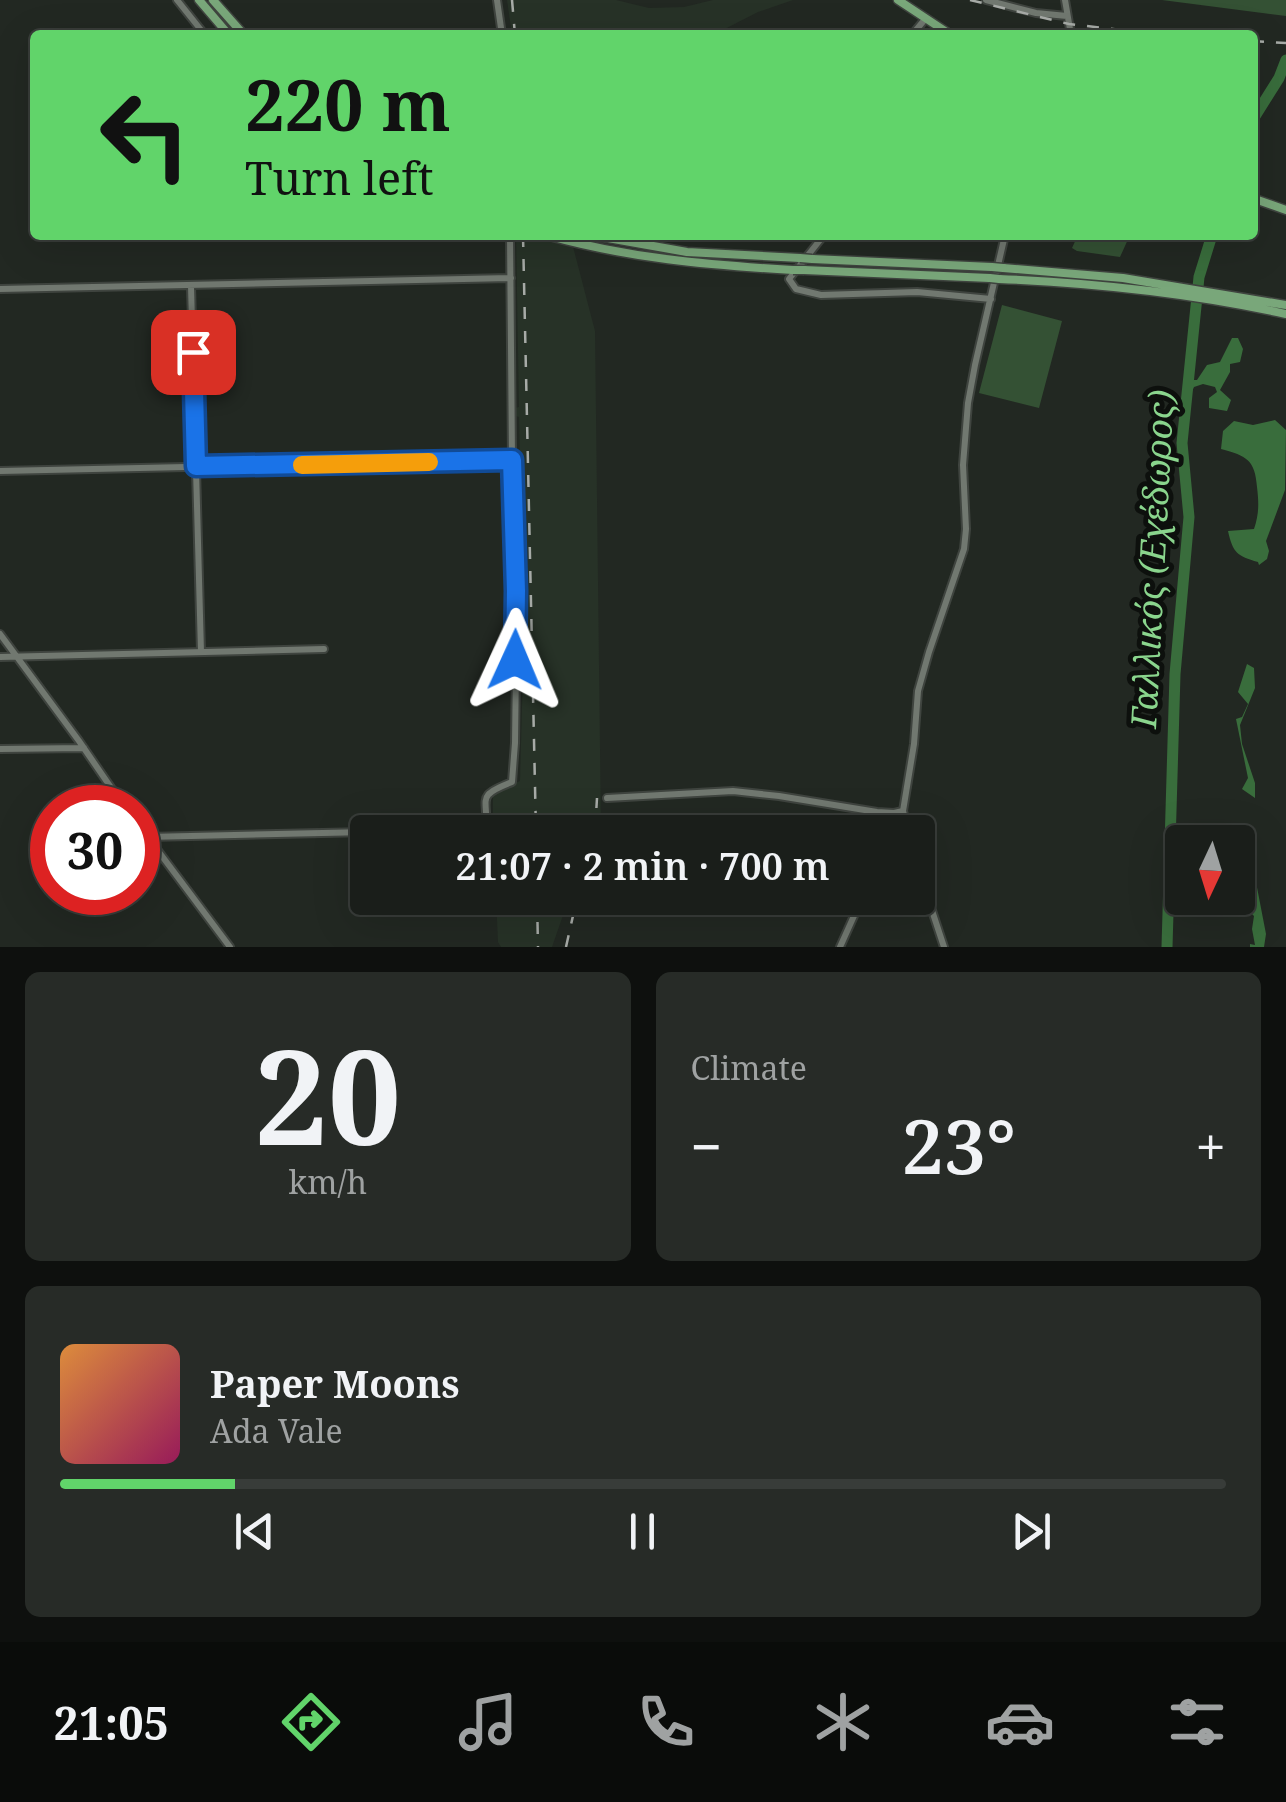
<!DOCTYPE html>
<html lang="en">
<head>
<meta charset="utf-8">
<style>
	body { margin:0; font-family:"Noto Serif",serif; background:#272b27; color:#f1f3f6; height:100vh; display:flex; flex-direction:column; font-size:38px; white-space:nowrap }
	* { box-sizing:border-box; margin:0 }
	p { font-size:32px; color:#9fa2a2 }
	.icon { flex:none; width:55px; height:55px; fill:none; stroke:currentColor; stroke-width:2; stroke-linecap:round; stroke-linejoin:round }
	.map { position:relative; height:947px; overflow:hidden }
	.side { display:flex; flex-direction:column; gap:25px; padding:25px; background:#0e100e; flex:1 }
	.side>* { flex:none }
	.banner { position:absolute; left:30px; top:30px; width:1228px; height:210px; border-radius:10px; box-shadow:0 10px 40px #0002,0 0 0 2px #383c39; background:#61d46a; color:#111; overflow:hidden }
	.needle { width:65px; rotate:184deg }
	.controls { position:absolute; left:1165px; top:825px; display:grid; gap:20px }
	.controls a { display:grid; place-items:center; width:90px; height:90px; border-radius:10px; background:#1a1e1a; box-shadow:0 10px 40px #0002,0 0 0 2px #383c39; font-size:50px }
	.speed { position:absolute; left:30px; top:785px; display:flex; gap:20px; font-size:50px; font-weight:700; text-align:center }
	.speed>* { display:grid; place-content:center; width:130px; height:130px; border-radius:50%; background:#1a1e1a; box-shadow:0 10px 40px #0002,0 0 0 2px #383c39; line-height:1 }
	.speed .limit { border:15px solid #d22; background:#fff; color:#111 }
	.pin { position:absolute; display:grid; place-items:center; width:85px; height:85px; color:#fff; margin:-42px; border-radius:20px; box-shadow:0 5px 15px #0006 }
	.me { position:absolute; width:110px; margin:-55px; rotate:1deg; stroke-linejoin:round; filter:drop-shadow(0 0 8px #0008) }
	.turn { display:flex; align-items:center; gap:35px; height:210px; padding:0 50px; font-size:45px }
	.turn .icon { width:130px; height:130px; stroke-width:2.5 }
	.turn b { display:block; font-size:70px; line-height:85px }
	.big { font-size:75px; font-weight:600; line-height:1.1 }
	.side .tile { flex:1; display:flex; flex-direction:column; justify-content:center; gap:15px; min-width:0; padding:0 35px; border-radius:15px; background:#272b27 }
	.side .dial { align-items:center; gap:0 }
	.dial b { font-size:130px; line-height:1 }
	.song { display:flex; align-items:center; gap:30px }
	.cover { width:120px; height:120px; border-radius:15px; background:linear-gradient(135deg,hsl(30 70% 55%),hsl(330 70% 35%)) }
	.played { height:10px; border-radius:5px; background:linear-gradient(90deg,#61d46a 15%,#383c39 15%) }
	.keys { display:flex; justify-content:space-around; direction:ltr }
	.heat { display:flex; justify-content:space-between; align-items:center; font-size:55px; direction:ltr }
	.side .tiles { flex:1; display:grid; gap:25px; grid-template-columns:1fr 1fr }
	.tile:last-child { grid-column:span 2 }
	.trip { position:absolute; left:350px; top:815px; width:585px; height:100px; border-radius:10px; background:#1a1e1a; box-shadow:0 10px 40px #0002,0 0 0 2px #383c39; font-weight:600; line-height:100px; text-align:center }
	.tab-bar { display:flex; height:160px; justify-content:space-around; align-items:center; background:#0a0c0a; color:#9fa2a2 }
	.tab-bar .icon { width:70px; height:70px }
	.tab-bar .active { color:#61d46a }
	.tab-bar b { font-size:45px; color:#f1f3f6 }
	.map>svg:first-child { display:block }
	.built { fill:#273227 }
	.green { fill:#345134 }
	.water { fill:#396d3c }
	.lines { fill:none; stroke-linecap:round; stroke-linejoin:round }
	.river { stroke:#396d3c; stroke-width:11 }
	.minor-casing { stroke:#3f443f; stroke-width:10 }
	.major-casing { stroke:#3f443f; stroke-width:11 }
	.minor { stroke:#717870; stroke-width:6 }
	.major { stroke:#79a77a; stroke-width:8 }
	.rail { stroke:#a7aba7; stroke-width:2.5; stroke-dasharray:12 12; stroke-linecap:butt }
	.major-bridge-casing { stroke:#3f443f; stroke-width:11; stroke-linecap:butt }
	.major-bridge { stroke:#79a77a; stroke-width:8 }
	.route-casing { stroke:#114b97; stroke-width:25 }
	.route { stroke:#1a73e8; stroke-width:18 }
	.slow { stroke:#f59e0b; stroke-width:18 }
	.labels { text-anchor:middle; stroke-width:10; stroke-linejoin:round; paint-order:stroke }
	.water-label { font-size:35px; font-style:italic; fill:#8ad58d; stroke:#0d100d }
</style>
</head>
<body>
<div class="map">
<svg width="1286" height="947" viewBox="0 0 1286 947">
	<rect width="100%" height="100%" fill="#222822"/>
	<path class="built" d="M507,0H616L649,8L684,7L713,0H793L758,12L713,35H512Z
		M516,235H570L595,331L601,832H493V792L520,781L524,632L519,417L516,416L515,408L519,407Z
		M496,898H569L552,947H501L498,942Z"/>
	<path class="green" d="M1162,0H1286V16Z
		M1078,235H1130L1120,257L1077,251L1072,248Z
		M1002,305L1062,321L1039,408L979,393Z"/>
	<path class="water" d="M1232,338H1238L1243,349L1240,362L1230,364V372L1220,390L1231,400L1227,411L1209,408V398L1217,392L1215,387L1203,384L1194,387L1186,403L1192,380H1197L1207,365L1220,362Z
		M1275,420L1286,430L1285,490L1266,541L1269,551L1267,559L1259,565L1258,562C1237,556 1233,553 1228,531L1254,529C1259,514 1259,504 1257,487C1255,460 1247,456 1221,449L1223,431L1234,421L1253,425Z
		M1247,664L1254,668L1255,688L1240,725L1242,744L1255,783V798L1242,789L1248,778L1236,719L1242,717L1248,704L1238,692Z
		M1239,863H1245L1246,871L1255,877L1266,934L1264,947H1250V944L1255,945L1252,929L1254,916C1237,899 1235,894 1243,871Z"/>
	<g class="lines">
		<path class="river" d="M1252,121L1279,78L1286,60
			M1167,947L1175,674L1189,517L1182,443L1199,277L1212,235"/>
		<g class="minor-casing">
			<path id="minor" d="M177,0L205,35
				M497,0L502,35
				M986,0L1036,13L1067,16
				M1065,0L1071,35
				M912,35L926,18
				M824,235L789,279L796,289L821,295L917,292L991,299
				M191,286L201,652
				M0,289C170,285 340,281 511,278
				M0,471L512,460
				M0,634L79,741L125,808
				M0,657L324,649
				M0,749L84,748
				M607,798L733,791L779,796L877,812L894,813L903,811
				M138,824L230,947
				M486,832C489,797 474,797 512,782L515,743L517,591L512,460L510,235
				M889,832L903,812
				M908,832L903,811L914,744L918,691L929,652L964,549L966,529L963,465L968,403L975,365L1005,235
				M147,837L459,830L479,832
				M918,868L944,947
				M840,947L862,898"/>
		</g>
		<g class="major-casing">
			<path id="major" d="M199,0L229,35
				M213,0L244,35
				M898,0L951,35
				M1252,198L1286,210
				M546,235C627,258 708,265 793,270
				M591,235L687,252L800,258
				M812,259L992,267
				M1003,268L1123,278L1286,305
				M804,270L990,278
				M999,279C1096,283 1191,293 1286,314"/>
		</g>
		<use href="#minor" class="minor"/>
		<use href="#major" class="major"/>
		<path class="rail" d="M512,0L515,35
			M970,0L1069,24L1165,35
			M1252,41L1286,43
			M523,235L536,832
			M595,832L597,798
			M537,898L538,947
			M566,947L577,898"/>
		<g class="major-bridge-casing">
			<path id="major-bridge" d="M800,258L812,259
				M992,267L1003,268
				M793,270H804
				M990,278L999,279"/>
		</g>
		<use href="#major-bridge" class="major-bridge"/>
	</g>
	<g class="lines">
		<g class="route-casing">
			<path id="route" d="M193,352L196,466L512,460L516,591L515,660"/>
		</g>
		<use href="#route" class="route"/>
		<path class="slow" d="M302,465L429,462"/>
	</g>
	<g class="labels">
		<g class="water-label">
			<text transform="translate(1153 559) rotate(-87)" y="12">Γαλλικός (Εχέδωρος)</text>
		</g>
	</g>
</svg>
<div class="controls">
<a><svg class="needle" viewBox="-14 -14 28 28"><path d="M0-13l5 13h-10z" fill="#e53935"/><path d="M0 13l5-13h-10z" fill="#9fa2a2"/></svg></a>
</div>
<div class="speed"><div class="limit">30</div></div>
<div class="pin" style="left:193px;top:352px;background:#d93025"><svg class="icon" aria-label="arrive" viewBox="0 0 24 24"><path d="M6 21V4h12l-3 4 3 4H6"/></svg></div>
<svg class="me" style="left:515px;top:660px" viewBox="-20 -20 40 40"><path d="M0-17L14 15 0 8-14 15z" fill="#1a73e8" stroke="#fff" stroke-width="4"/></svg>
<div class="trip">21:07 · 2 min · 700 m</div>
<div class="banner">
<div class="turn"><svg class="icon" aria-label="left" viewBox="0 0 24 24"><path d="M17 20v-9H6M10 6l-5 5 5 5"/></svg><div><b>220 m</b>Turn left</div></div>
</div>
</div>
<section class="side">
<div class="tiles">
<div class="tile dial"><b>20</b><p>km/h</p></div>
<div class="tile"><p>Climate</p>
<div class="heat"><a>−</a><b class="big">23°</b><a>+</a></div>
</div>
<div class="tile">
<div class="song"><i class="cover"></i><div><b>Paper Moons</b><p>Ada Vale</p></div></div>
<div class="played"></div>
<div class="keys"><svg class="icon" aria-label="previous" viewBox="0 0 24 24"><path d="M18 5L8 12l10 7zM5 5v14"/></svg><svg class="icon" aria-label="pause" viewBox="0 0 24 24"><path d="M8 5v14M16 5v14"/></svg><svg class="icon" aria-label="next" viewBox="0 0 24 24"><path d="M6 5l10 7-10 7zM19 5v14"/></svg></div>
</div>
</div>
</section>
<nav class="tab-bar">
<b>21:05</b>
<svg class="icon active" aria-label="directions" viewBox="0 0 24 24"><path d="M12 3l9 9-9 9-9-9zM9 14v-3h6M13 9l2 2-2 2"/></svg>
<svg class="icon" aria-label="music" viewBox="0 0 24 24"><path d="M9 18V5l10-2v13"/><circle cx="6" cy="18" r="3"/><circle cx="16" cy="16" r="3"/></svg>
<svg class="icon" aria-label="phone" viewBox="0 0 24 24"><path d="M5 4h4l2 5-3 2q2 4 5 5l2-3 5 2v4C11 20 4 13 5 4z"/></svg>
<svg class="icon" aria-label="climate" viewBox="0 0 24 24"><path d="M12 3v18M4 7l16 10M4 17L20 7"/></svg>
<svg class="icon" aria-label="car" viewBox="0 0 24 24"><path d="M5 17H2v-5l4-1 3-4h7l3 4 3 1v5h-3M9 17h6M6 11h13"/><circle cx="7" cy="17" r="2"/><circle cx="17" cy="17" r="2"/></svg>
<svg class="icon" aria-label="filters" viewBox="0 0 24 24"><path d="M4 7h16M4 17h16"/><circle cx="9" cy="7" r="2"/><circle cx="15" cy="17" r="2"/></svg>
</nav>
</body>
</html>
